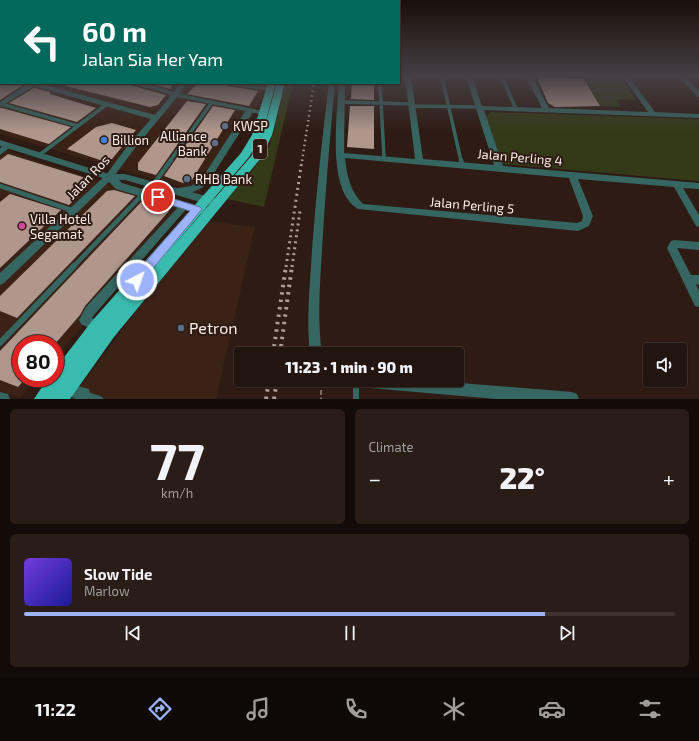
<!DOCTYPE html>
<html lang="en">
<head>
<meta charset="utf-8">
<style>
	body { margin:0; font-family:"Exo 2",sans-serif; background:#2a1d17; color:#f1f3f6; height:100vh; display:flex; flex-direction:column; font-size:15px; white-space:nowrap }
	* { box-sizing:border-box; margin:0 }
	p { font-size:13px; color:#a29e9e }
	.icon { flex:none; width:22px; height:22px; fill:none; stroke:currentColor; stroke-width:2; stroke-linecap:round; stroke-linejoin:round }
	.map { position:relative; height:399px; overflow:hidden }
	.details { display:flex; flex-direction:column; gap:10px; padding:10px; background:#130b08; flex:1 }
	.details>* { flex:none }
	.hud { position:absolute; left:0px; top:0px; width:400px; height:84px; box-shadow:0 1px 3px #0004,0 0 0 1px #3f332e; background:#00695c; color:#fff; overflow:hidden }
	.fabs { position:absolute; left:643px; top:343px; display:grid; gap:8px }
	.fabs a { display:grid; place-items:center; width:44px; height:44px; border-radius:4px; background:#22140e; box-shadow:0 1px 3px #0004,0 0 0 1px #3f332e; font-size:20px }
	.speed { position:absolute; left:12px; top:335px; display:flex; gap:8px; font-size:20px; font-weight:700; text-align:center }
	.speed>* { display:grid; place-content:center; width:52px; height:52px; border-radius:50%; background:#22140e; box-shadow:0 1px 3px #0004,0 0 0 1px #3f332e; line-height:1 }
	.speed .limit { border:6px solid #d22; background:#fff; color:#111 }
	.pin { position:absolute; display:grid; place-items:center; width:34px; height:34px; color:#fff; margin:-17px; border:2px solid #fff; border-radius:50%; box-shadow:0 1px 4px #0007 }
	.me { position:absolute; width:44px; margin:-22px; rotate:41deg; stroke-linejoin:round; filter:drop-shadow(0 0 3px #0008) }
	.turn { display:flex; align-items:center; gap:14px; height:84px; padding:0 16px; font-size:18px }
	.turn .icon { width:52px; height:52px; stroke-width:2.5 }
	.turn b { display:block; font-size:28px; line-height:34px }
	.big { font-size:30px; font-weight:800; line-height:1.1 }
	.details .tile { flex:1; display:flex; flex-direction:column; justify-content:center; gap:6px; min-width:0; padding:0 14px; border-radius:6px; background:#2a1d17 }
	.details .dial { align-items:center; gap:0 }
	.dial b { font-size:52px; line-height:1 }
	.song { display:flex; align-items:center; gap:12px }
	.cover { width:48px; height:48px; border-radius:6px; background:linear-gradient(135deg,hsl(260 70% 55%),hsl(240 70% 35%)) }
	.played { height:4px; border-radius:2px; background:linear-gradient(90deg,#9db4fd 80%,#3f332e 80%) }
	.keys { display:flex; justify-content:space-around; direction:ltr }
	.heat { display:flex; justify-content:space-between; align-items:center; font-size:22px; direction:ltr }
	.details .tiles { flex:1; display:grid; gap:10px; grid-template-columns:1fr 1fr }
	.tile:last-child { grid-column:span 2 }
	.trip { position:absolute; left:234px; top:347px; width:230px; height:40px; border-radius:4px; background:#22140e; box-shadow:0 1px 3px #0004,0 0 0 1px #3f332e; font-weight:800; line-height:40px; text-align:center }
	.tab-bar { display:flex; height:64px; justify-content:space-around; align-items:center; background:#0e0806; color:#a29e9e }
	.tab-bar .icon { width:28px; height:28px }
	.tab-bar .on { color:#9db4fd }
	.tab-bar b { font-size:18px; color:#f1f3f6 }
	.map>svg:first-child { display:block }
	.built { fill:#3b2217 }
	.green { fill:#343a18 }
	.building { fill:#b0978d }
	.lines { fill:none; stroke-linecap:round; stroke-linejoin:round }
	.path { stroke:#7b6a63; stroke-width:2; stroke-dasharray:5 2.5; stroke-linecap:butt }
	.service-far2 { stroke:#366661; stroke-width:3.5 }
	.service-far1 { stroke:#366661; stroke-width:4.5 }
	.service { stroke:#366661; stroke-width:6 }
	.minor { fill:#366661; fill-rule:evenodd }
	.tertiary { fill:#366661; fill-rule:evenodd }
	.trunk { fill:#3abbaf; fill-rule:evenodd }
	.rail-far2 { stroke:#ad9e97; stroke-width:2.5; stroke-dasharray:1.5 3.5; stroke-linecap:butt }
	.rail-far1 { stroke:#ad9e97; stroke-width:3; stroke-dasharray:2 4; stroke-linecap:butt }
	.rail { stroke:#ad9e97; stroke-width:4; stroke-dasharray:2.5 5; stroke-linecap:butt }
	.route { fill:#9db4fd; stroke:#6675a4 }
	.service-dot { fill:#5c6f8a; stroke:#2e1b13; stroke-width:1.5 }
	.shop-dot { fill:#3f7fe0; stroke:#2e1b13; stroke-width:1.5 }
	.hotel-dot { fill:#d1479c; stroke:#2e1b13; stroke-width:1.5 }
	.labels { text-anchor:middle; stroke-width:4; stroke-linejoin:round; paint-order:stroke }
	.shield { fill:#2e1b13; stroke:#bdaea7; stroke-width:1 }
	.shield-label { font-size:12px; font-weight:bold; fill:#faede7 }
	.poi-label { font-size:13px; fill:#faede7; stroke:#2e1b13; text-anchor:start }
	.street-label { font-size:13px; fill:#faede7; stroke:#2e1b13 }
	.near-poi-label { font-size:16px; fill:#faede7; stroke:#2e1b13; text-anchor:start }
</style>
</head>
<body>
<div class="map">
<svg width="699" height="399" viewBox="0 0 699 399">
	<rect width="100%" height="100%" fill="#2e1b13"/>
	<path class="built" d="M0,77L1,83H265L257,107L199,193L0,134Z
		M0,148L184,210L55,358V344H21V378H37L20,398L0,391Z
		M210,221L255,227L216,399H71L159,280Z"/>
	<path class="green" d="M590,77H620L636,100L617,99L621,107L600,106L586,80L592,81Z
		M286,83H293L264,207L227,199L255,167L269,147Z
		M490,112L699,119V181L502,164L486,116Z"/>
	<path class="building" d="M537,77L584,79L600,106L555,107L548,103Z
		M0,83H26L0,100Z
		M66,83H122L166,95L158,105L150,107L66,86Z
		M148,83H174L170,89Z
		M198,83H225L228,86L258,91L249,106L187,94Z
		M352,83H374V100L351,99Z
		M34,88L50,92V94L96,108L77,122L9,103Z
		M187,101L206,104L156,175L138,170V163Z
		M213,106L235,110L192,180L183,183L164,176Z
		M350,106H374V149L347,147Z
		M0,108H2L71,127L49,144L0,129Z
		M112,123L136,130L112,159L103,161L67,149L96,127Z
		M8,154L89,179L90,184L69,205L0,182V160Z
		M114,190L135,196L17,318L0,311V296L107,191Z
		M10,194L61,210L0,268V202Z
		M144,199L168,206L169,211L85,306L80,315L55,344H21V378H26L18,387L0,380V351Z"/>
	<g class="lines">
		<path class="path" d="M321,390V399"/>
		<path class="service-far2" d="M442,77L461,161
			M502,77L516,109
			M132,83L156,88L176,95L264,113
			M228,83L271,89
			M380,83L384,157
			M341,102L412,104
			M1,104L78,126
			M412,106L479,107
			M38,156L107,104
			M170,161L212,102"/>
		<path class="service-far1" d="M461,160L462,165
			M153,185L171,160
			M0,186L74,211
			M73,267L144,193"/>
		<path class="service" d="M0,343L74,266
			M356,382V399
			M84,394L100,399"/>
		<path class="minor" d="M405,77H411L423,159L494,165L466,77H472L482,106L542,108L526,77H532L549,108L648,112L623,77H629L655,112L699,114V118L484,110L503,166L699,183V189L683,188L699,215V227L696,226L674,187L578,179L593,216L589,226L578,231L358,209C355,207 351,204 349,201C329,176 337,114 339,83H345L344,153L415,159ZM345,158L569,178L583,216L582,221L577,223L363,204C350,191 347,176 345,158Z
			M679,77H685L699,91V97L697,96Z
			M29,83H38L155,115L181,83H187L178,96L135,148L112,179L4,283L0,285V273L106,175L129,144L151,119L34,86L0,107V102Z
			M329,83H335C330,139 325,194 322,250C320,285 317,319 322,354H310C306,319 310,285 312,250C316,194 322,139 329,83Z
			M246,110H249L253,112L207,184C198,191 183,197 172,193L171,191L172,189L191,186L201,180Z
			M8,143L11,144L12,146L0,155V148Z
			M185,202L188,203L190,205L188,207L94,315L92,318L101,322L103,326L101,330L97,332L81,324L79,320L86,307L182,203Z
			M674,240L699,242V250L677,248L691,275H699V285L696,284L699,291V307L695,306L667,248L671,241Z
			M314,380H328L326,384L322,386L316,384Z
			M341,380H423L572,392L577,394L579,399H496L347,386L343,384Z
			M67,383L89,389L90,394L88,399H74L75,398L62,394L61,389L62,384Z
			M0,392L8,394L10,399H0Z"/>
		<path class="tertiary" d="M0,140L109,174H125L217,199L221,200L222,203L221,206L217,207L125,180H119L122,183L209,209L210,212L209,215L205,216L116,189L106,179L0,146Z"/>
		<path class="trunk" d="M268,83H276L262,135L249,157L164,257L253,154L262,135L277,83H285L272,135L261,158L114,337L70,399H34L48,378H55V369L92,321L241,153L252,135Z"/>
		<path class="rail-far2" d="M302,161L314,83"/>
		<path class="rail-far1" d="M286,267L302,160
			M292,267L300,211"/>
		<path class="rail" d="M273,354L286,266
			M280,354L292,266
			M266,399L269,380
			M274,399L277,380"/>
	</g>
	<linearGradient id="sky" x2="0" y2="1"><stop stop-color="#190f0a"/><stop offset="0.58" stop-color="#463f44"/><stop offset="1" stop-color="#463f44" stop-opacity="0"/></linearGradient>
	<rect width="699" height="132" fill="url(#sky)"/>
	<path class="route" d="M158,194L200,207L202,209L141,283L137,284L133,283L132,280L133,276L190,211L155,200V195Z"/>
	<g class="service-dot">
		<circle cx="225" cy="126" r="4"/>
		<circle cx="215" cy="143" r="4"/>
		<circle cx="187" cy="179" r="4"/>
		<circle cx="181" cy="328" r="4"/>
	</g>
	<circle class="shop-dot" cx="104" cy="140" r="4"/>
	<circle class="hotel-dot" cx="22" cy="226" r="4"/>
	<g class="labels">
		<rect class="shield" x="253" y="139" width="14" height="20" rx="3"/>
		<g class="shield-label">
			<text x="260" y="153">1</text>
		</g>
		<g class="poi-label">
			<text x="233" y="131">KWSP</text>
			<text x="207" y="141" text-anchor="end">Alliance<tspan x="207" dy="15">Bank</tspan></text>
			<text x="112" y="145">Billion</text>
			<text x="195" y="184">RHB Bank</text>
			<text x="30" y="224">Villa Hotel<tspan x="30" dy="15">Segamat</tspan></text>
		</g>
		<g class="street-label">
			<text transform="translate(520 157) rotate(5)" y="5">Jalan Perling 4</text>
			<text transform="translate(88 177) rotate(-46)" y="5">Jalan Ros</text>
			<text transform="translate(472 205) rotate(5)" y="5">Jalan Perling 5</text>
		</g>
		<g class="near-poi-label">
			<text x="189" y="334">Petron</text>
		</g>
	</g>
</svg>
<div class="fabs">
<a><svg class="icon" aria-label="sound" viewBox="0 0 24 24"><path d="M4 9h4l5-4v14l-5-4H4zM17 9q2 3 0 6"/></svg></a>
</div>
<div class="speed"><div class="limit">80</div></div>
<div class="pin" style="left:158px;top:197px;background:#d93025"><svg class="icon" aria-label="arrive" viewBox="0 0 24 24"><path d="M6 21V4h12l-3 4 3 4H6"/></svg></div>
<svg class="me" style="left:137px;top:280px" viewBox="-20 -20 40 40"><circle r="17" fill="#9db4fd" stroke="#fff" stroke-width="3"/><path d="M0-11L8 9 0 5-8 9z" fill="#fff"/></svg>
<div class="trip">11:23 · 1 min · 90 m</div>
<div class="hud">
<div class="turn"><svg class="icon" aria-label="left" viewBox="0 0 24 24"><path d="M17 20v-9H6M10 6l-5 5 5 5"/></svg><div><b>60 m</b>Jalan Sia Her Yam</div></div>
</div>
</div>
<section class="details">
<div class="tiles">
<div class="tile dial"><b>77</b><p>km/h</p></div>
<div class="tile"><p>Climate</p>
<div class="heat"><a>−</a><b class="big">22°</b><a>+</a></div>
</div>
<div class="tile">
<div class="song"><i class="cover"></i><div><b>Slow Tide</b><p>Marlow</p></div></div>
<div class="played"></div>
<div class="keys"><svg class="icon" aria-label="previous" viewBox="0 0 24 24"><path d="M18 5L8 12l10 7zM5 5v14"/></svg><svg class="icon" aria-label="pause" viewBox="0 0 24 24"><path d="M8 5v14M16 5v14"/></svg><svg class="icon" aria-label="next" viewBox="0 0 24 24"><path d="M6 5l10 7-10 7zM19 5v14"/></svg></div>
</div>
</div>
</section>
<nav class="tab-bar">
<b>11:22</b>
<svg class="icon on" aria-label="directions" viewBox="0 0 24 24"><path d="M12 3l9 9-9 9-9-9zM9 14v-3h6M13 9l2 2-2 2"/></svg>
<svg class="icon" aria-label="music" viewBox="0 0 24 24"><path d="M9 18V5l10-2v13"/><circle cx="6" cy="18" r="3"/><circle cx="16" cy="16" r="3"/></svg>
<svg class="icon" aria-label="phone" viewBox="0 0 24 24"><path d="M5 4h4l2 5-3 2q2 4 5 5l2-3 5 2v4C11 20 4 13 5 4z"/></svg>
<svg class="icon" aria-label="climate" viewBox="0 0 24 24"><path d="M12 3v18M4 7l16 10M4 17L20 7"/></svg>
<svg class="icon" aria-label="car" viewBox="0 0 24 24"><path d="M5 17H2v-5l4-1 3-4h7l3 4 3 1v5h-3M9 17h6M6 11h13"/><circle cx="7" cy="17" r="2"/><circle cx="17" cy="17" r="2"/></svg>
<svg class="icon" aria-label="filters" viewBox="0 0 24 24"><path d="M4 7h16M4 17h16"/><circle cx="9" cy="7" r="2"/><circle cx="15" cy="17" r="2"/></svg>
</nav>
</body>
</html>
